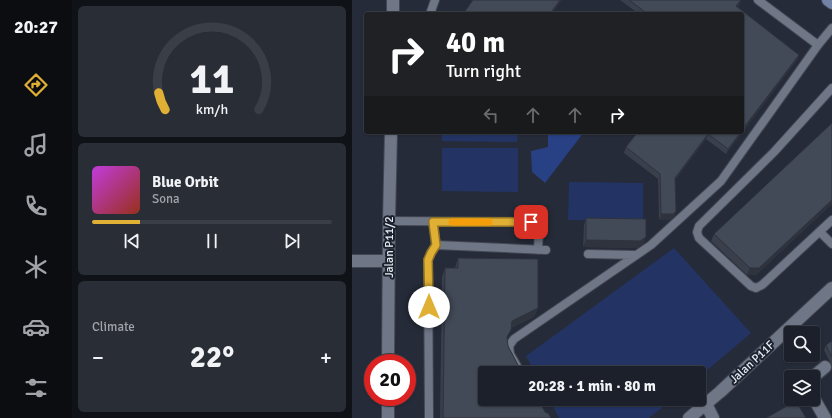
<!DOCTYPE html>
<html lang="en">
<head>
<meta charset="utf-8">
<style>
	body { margin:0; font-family:Signika,sans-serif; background:#292d36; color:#f1f3f6; height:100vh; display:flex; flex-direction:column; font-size:15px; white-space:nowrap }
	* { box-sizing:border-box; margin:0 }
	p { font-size:13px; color:#a0a3a8 }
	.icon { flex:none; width:22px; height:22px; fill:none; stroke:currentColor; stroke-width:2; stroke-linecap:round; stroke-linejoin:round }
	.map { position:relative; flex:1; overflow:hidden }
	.panel { display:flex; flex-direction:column; gap:6px; padding:6px; background:#0f1217; width:280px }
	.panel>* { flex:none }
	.hud { position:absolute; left:12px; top:12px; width:380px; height:122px; border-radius:4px; box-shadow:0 1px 3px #0004,0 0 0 1px #3a3e47; background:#202124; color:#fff; overflow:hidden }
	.buttons { position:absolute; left:432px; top:326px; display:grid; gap:8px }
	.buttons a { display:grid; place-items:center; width:36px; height:36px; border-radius:4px; background:#1c202a; box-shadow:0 1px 3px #0004,0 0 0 1px #3a3e47; font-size:20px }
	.speed { position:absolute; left:12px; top:354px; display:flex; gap:8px; font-size:20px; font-weight:700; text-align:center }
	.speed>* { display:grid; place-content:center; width:52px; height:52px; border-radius:50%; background:#1c202a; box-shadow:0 1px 3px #0004,0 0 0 1px #3a3e47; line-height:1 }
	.speed .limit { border:6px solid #d22; background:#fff; color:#111 }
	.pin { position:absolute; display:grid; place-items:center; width:34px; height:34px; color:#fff; margin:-17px; border-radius:8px; box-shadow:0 2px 6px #0006 }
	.me { position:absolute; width:44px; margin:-22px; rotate:0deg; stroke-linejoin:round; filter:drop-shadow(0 0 3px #0008) }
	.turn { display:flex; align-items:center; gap:14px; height:84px; padding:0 16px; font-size:18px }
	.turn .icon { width:52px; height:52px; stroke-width:2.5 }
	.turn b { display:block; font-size:28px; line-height:34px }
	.lanes { display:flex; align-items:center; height:38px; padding:0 16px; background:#0003; justify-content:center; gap:20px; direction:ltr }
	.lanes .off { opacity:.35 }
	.big { font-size:30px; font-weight:700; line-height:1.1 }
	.panel .tile { flex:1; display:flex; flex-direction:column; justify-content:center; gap:6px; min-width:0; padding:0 14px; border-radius:6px; background:#292d36 }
	.panel .dial { align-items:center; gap:0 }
	.dial svg { height:104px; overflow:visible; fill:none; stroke:#3a3e47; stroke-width:7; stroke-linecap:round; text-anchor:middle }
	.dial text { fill:#f1f3f6; stroke:none }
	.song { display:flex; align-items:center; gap:12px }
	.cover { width:48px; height:48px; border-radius:6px; background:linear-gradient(135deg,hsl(290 70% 55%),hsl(10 70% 35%)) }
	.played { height:4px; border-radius:2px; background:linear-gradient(90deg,#dfb034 20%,#3a3e47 20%) }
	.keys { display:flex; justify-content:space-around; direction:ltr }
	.heat { display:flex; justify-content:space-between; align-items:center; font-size:22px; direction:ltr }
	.trip { position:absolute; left:126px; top:366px; width:228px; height:40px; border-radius:4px; background:#1c202a; box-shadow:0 1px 3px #0004,0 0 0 1px #3a3e47; font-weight:700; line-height:40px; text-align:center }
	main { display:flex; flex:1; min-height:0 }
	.menu { display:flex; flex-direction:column; width:72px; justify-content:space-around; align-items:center; background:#0b0d11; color:#a0a3a8 }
	.menu .icon { width:28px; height:28px }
	.menu .current { color:#dfb034 }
	.menu b { font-size:18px; color:#f1f3f6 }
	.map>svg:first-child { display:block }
	.green { fill:#233464 }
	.water { fill:#284084 }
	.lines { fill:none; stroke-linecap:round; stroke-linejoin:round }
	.service-casing { stroke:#434753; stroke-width:10 }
	.minor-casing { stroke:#434753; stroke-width:14 }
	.secondary-casing { stroke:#434753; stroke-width:14 }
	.service { stroke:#6f7686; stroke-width:8 }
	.minor { stroke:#6f7686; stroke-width:12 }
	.secondary { stroke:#7281a6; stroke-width:12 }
	.wall { fill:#393f4b }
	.shaded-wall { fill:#2e333d }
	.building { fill:#424957; stroke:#2e333d }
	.route-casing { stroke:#917222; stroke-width:10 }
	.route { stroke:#dfb034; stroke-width:7 }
	.slow { stroke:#f59e0b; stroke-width:7 }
	.labels { text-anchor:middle; stroke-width:4; stroke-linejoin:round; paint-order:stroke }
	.street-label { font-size:12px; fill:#e9edf6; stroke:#1c212e }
</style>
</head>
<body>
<main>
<nav class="menu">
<b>20:27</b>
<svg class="icon current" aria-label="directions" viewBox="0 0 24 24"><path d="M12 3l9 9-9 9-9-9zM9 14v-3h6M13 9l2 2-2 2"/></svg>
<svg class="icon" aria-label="music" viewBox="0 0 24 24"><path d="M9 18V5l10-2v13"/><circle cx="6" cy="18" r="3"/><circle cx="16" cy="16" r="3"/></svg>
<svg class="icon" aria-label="phone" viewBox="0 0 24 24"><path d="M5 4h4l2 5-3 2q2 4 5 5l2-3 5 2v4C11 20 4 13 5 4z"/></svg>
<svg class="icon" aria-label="climate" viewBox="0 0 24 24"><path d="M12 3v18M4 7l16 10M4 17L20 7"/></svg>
<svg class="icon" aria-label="car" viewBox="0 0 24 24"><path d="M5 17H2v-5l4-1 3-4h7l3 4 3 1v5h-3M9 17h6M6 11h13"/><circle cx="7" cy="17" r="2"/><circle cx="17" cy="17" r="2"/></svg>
<svg class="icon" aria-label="filters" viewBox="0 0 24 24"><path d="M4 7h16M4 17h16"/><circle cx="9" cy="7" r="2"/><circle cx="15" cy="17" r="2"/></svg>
</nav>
<section class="panel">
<div class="tile dial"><svg viewBox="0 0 100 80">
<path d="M14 69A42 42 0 1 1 86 69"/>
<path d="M14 69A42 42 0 0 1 9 56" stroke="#dfb034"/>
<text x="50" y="56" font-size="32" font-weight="700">11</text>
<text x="50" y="72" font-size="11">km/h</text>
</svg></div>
<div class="tile">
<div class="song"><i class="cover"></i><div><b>Blue Orbit</b><p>Sona</p></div></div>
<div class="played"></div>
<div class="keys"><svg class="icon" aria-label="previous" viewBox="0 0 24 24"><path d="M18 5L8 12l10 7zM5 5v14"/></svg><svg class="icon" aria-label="pause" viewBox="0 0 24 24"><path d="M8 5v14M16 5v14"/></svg><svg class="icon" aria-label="next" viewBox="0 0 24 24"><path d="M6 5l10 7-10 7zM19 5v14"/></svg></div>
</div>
<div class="tile"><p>Climate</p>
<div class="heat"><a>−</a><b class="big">22°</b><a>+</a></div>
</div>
</section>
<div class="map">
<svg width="480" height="418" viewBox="0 0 480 418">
	<rect width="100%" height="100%" fill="#252b38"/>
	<path class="green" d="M90,132H166L165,142L90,141Z
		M90,148H166V192L90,191Z
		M217,182L291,183V221L216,220Z
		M322,248L399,333L347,377V373H183L174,356Z
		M197,399H321L297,418H207Z"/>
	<path class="water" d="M196,132H232L193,183L180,172L179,151L196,147Z"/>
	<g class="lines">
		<g class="service-casing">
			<path id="service" d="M406,0L466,45
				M78,14L83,0
				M480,88L422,152L347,226L345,232L347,238L399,286L404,288L410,285L480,220
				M37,221L179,222L184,223L187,229L186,250
				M81,222L84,245
				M468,232L480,244
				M236,254L283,255
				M169,373L158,354L157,346L162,339L299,245L369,181L466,45L480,28
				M77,418L76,260L79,253L84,245L194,250"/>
		</g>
		<g class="minor-casing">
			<path id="minor" d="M41,14V0
				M0,261H37
				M36,363L37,221L39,132
				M461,377L473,367
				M461,397L473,418
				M354,404L361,418
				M36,418V397
				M337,418L368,392L480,288"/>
		</g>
		<g class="secondary-casing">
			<path id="secondary" d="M476,0L480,3"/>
		</g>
		<use href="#service" class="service"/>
		<use href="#minor" class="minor"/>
		<use href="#secondary" class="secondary"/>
	</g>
	<path class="wall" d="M268,0H388L387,6L386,7L447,55L445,60L374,154L354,139L323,180L324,211L322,217L319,220H307L306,179L272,153L274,147L286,132H390V14H287Z
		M480,123V204L404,275H395L359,241L362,234Z
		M234,218L294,237L291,244L285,248L231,247L232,225Z
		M106,258L186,308L182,317L159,328L133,373L193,412L199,418H88L90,277L93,268H103Z
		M480,341V366L472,350L474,345Z"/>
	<path class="shaded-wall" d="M208,0H210L200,14H198Z
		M389,0L387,6L382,12L384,6Z
		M447,55L445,60L374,154L376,149L389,132H390V130Z
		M356,134L354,139L321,183L323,178Z
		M480,200V204L404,275H395L398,268Z
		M324,211L322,217L319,220H307L309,214Z
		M294,237L291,244L285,248L231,247L234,240Z
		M186,308L182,317L156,329L160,321Z"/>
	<path class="building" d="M121,0H208L198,14H111Z
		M277,0H389L384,6L447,55L390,130V14H296Z
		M480,123V200L407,268H398L362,234Z
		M286,132H389L376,149L356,134L323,178L324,211L321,214H309L308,174L274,147Z
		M234,218L294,219V237L288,241L234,240Z
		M106,258L186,259V308L160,321L159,330L155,337L156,346L167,367L171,369L173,373H133V399H186L193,412L197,414L199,418H91L93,268H106Z
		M480,341V357L474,345Z
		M444,401L454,418H414Z"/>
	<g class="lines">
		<g class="route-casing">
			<path id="route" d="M77,307L76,260L79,253L84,245L81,222H179"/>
		</g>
		<use href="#route" class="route"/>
		<path class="slow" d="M100,222H137"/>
	</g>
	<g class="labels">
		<g class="street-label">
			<text transform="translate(37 247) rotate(-90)" y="4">Jalan P11/2</text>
			<text transform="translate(400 362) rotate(-43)" y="4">Jalan P11F</text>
		</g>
	</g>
</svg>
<div class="buttons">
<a><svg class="icon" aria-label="search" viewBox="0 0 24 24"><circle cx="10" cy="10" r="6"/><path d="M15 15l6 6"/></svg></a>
<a><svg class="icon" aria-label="layers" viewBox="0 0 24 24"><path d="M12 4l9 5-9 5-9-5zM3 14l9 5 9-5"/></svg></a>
</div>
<div class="speed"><div class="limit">20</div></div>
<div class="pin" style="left:179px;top:222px;background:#d93025"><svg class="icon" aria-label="arrive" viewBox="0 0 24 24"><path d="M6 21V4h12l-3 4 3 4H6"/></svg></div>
<svg class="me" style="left:77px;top:307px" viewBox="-20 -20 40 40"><circle r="19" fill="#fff"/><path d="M0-13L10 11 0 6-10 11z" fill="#dfb034"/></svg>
<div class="trip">20:28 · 1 min · 80 m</div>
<div class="hud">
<div class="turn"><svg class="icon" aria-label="right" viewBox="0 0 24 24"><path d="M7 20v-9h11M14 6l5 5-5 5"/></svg><div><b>40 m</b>Turn right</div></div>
<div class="lanes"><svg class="icon off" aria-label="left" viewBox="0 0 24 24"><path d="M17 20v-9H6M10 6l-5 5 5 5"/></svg><svg class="icon off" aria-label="ahead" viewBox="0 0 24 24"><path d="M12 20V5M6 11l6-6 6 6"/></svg><svg class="icon off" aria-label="ahead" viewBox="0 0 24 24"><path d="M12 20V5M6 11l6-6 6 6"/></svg><svg class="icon" aria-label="right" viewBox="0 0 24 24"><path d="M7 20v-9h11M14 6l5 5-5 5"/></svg></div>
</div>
</div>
</main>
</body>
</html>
